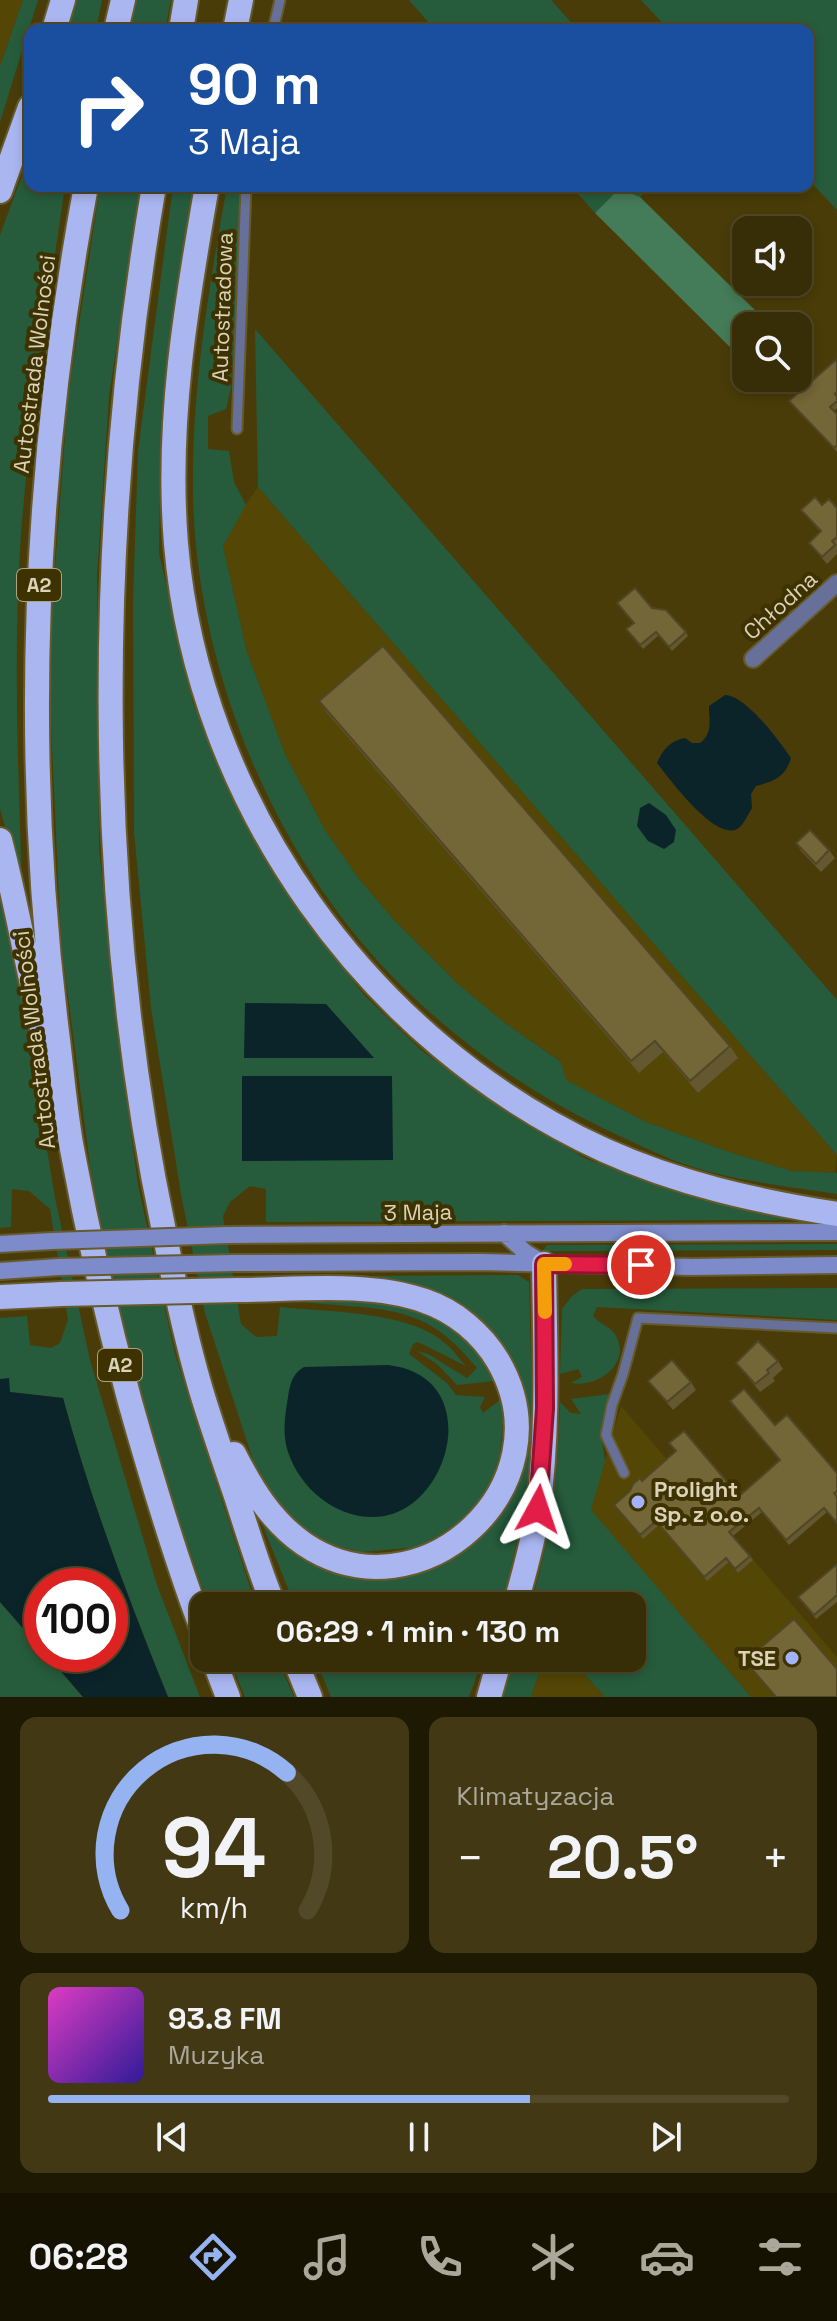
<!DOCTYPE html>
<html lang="pl">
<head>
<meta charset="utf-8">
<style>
	body { margin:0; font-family:"Space Grotesk",sans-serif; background:#423914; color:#f1f3f6; height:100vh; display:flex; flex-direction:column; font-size:30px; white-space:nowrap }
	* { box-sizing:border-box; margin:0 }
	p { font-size:26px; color:#aaa89b }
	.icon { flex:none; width:44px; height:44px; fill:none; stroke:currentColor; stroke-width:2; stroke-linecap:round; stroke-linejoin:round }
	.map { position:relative; height:1697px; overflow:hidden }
	.side { display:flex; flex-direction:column; gap:20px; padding:20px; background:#1e1903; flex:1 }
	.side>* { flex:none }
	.guide { position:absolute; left:24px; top:24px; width:790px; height:168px; border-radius:16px; box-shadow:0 4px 12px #0003,0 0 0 2px #514928; background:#1a4fa0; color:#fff; overflow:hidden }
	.tools { position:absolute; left:732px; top:216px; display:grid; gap:16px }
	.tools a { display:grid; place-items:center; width:80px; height:80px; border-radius:16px; background:#372d06; box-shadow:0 4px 12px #0003,0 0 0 2px #514928; font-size:40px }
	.speed { position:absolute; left:24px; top:1568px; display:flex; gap:16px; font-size:40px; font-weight:700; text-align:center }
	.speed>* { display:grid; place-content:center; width:104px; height:104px; border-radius:50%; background:#372d06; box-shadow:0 4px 12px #0003,0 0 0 2px #514928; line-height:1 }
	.speed .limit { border:12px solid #d22; background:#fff; color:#111 }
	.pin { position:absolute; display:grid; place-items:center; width:68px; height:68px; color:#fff; margin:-34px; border:4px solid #fff; border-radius:50%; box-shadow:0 2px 8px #0007 }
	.me { position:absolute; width:88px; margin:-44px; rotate:5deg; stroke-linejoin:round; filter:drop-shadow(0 0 6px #0008) }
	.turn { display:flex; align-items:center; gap:28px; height:168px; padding:0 32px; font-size:36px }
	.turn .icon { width:104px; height:104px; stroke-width:2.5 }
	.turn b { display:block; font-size:56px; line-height:68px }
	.big { font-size:60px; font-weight:600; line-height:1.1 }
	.side .tile { flex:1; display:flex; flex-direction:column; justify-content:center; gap:12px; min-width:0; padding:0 28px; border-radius:16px; background:#423914 }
	.side .dial { align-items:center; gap:0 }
	.dial svg { height:208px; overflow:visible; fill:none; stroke:#514928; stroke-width:7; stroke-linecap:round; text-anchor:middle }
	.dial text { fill:#f1f3f6; stroke:none }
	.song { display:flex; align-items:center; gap:24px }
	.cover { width:96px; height:96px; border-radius:12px; background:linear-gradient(135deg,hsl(310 70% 55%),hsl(250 70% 35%)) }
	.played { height:8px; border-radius:4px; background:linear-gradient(90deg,#95b2f1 65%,#514928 65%) }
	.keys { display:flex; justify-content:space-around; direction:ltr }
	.heat { display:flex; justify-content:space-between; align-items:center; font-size:44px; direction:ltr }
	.side .tiles { flex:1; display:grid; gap:20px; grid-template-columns:1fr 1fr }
	.tile:last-child { grid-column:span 2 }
	.trip { position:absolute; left:190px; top:1592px; width:456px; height:80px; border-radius:16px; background:#372d06; box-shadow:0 4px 12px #0003,0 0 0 2px #514928; font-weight:600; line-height:80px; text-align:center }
	.menu { display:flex; height:128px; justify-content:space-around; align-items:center; background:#161202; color:#aaa89b }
	.menu .icon { width:56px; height:56px }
	.menu .selected { color:#95b2f1 }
	.menu b { font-size:36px; color:#f1f3f6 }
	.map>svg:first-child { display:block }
	.built { fill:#544605 }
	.green { fill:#265c3c; fill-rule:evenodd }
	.forest { fill:#447b59 }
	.water { fill:#0b242a }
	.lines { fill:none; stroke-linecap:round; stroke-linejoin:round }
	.service-casing { stroke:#665a2c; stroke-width:13 }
	.minor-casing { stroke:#665a2c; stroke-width:20 }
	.secondary-casing { stroke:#665a2c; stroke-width:20 }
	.motorway-casing { stroke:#665a2c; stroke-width:28 }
	.service { stroke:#677098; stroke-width:9 }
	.minor { stroke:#677098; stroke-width:16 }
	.secondary { stroke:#7e8bca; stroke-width:16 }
	.motorway { stroke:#a9b6f0; stroke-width:24 }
	.secondary-bridge-casing { stroke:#665a2c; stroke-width:20; stroke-linecap:butt }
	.motorway-bridge-casing { stroke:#665a2c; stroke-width:28; stroke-linecap:butt }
	.secondary-bridge { stroke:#7e8bca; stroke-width:16 }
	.motorway-bridge { stroke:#a9b6f0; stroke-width:24 }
	.wall { fill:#63582f }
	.building { fill:#736637; stroke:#504726; stroke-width:2 }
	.route-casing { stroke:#92132f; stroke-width:20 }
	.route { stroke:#e11d48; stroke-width:14 }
	.slow { stroke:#f59e0b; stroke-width:14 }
	.poi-dot { fill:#a3b2fd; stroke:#3e3200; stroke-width:3 }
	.labels { text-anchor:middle; stroke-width:8; stroke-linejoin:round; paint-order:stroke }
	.shield { fill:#3e3200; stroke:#aba382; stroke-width:2 }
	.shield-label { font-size:20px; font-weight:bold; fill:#dad3ba }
	.street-label { font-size:22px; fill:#dad3ba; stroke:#3e3200 }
	.poi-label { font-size:22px; font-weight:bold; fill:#dad3ba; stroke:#3e3200; text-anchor:start }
</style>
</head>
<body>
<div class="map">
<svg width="837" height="1697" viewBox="0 0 837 1697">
	<rect width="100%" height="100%" fill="#493c08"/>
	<path class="built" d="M0,0H23L0,66Z
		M258,487L837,1155L835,1173L792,1171L732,1153L646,1122L565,1080L560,1061L505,1023L458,984L395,921L359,879L325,830L285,754L247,652L223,546L242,510Z
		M621,1406L837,1657V1697H751L590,1510Z
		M544,1658H570L605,1697H531Z"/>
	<path class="green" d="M23,0H38L0,122V66Z
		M76,0H102L96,30H67Z
		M136,0H171L165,30H130Z
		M409,0H551L578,30H435Z
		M641,0H837V210L808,179V30H669Z
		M30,154V186H65C48,302 30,418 21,534C13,651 18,768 22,885L0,809V235Z
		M100,186H141L109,396L97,576L99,847L115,1013L138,1185L175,1354L256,1606H209L163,1476L122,1332L91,1173L61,942L48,659L68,397Z
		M173,186H194L184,242L161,419L159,553L193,703L247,828L289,897L364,995L421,1050L467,1084L584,1158L669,1189L797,1220L266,1222V1189L250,1186L230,1202L223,1216L241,1324L256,1337L277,1336L280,1307C327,1312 409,1311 445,1343C453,1349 459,1359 466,1366L418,1342L413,1344L409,1354L447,1383L456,1395L485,1397L480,1407L483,1413L500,1400L503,1422L500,1453L493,1478L471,1515L420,1547L361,1552L334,1545L308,1533L278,1502L254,1463L205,1313L181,1194L151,1008L134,832L133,600L138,451ZM245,1003L373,1057L245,1058Z
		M227,186H243L231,388L226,409L208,416V449L229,451L234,482L246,505L223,546L247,652L285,754L325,830L359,879L395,921L458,984L505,1023L561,1062L566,1080L646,1122L732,1153L792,1171L837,1173V1194C786,1186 733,1181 684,1164C663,1157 642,1146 622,1137C535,1098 457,1043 390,974C272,852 196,665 193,495C191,391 209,288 227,186Z
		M571,186H651L640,197L619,189L595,213Z
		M255,329L837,1000V1155L258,487Z
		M0,884L14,949L55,1198L90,1360L157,1585L200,1697H168C128,1598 91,1501 63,1398L9,1392V1379H0V1318L27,1316L30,1345L51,1348L60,1343L68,1320L50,1209L29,1191L12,1189L11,1227L0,1228Z
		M837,1244V1250L546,1251L544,1249L547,1245Z
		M518,1275L529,1282C530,1347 535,1415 528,1479C522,1522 512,1564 502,1606H295L263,1526C323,1579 390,1596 459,1549C473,1540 491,1526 501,1512C520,1486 521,1448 526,1417L449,1299L416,1285L370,1276Z
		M837,1288V1320L597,1307L593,1316C600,1325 613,1327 617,1338C630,1366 595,1388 571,1383L582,1377L578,1369L560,1374L562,1309L572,1296L582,1289Z
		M292,1299C351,1300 430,1292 472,1344C480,1355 487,1369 494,1381L457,1385L437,1364L417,1351L428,1354L467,1378L477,1368C438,1320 409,1310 348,1306C329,1304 310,1304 292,1299Z
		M609,1394L602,1440L605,1461L591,1510L751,1697H605L570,1658H632V1606H530C551,1538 558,1472 560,1402L571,1413L581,1414L571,1399Z
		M0,1602L42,1650V1654H46L83,1697H0Z
		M229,1658H277L294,1697H245Z
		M315,1658H483L469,1697H331Z
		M514,1658H544L531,1697H502Z"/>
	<path class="forest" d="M619,189L640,197L771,326H746V363L595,213Z"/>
	<path class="water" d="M725,695C747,696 779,741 791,758C785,778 774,781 756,786L751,794L752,808C748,814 744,825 737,829C715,841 668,777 657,763C663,749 670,741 685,738L692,743H700C713,733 709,721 709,706Z
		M649,803L666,815L676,830L674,842L664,849L648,841L637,826L640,808Z
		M245,1003L326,1004L374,1058H244Z
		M242,1076H392L393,1160L242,1161Z
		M388,1365C488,1376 450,1516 374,1517C335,1518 300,1488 288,1452C282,1434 285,1415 288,1397C290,1384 292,1374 304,1367Z
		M9,1378L10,1392L63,1398C91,1501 128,1598 168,1697H83L46,1654H110V1586H42V1650L0,1602V1379Z"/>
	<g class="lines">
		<g class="service-casing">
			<path id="service" d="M273,30L280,0
				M237,429L246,186
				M624,1473L606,1435L612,1405L623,1374L638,1318L837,1328"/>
		</g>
		<g class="minor-casing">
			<path id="minor" d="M753,659L837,583"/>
		</g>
		<g class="secondary-casing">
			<path id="secondary" d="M504,1233L525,1252L543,1263
				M228,1235L837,1232
				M0,1244L52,1241
				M233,1263L481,1262L691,1267L837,1265
				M0,1271L58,1267"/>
		</g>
		<g class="motorway-casing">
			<path id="motorway" d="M54,30L63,0
				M116,30L123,0
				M181,30L186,0
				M235,30L241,0
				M86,186C34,465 22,750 57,1032C62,1071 65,1111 72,1149C88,1235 107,1318 130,1402C152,1480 175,1558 204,1634
				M154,186C96,525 93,894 164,1231C175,1288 187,1345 204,1400C214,1432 225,1464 236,1496C248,1533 259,1570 274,1606
				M207,186C186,305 166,423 176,544C198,803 368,1042 604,1150C679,1184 756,1201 837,1214
				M0,191L30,107
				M0,840C18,909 29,979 47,1048
				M0,1297L62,1294
				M234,1454C252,1489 271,1521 304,1544C420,1622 570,1485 498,1361C482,1334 455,1311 425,1301C369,1281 295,1290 237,1290
				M515,1606C524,1574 533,1543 538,1510C549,1429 545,1345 544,1264
				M213,1658L228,1697
				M294,1658L310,1697
				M489,1697L500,1658"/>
		</g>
		<use href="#service" class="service"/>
		<use href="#minor" class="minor"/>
		<use href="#secondary" class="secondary"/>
		<use href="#motorway" class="motorway"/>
		<g class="secondary-bridge-casing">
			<path id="secondary-bridge" d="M52,1241L228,1235
				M58,1267L233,1263"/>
		</g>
		<g class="motorway-bridge-casing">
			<path id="motorway-bridge" d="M62,1294L237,1290"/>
		</g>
		<use href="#secondary-bridge" class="secondary-bridge"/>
		<use href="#motorway-bridge" class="motorway-bridge"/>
	</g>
	<path class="wall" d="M837,359V408L834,411L837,414V452L789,401Z
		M822,505L837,508V554L827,564L809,543L820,532L801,510Z
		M652,608L686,632L688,636L672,651L659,635L643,649L626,629Z
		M319,701L730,1046L738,1058L698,1093L663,1052L639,1073L327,713Z
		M796,843L829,850L835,858L821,872L801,851Z
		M778,1361L783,1369L773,1378L775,1381L760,1392L736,1363Z
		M648,1381L691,1382L696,1390L673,1410Z
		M775,1425L837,1473V1524L827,1512L789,1545L762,1512L733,1536L753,1560L738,1573L729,1562L707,1581L659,1525L643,1539L617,1509L642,1481L739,1496L780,1460Z
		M837,1564V1602L816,1619L801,1601Z"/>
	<path class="building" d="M837,359V392L835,394L837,397V401L830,407L837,414V445L834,448L789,401Z
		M815,497L822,505L829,499L837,508V537L832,541L835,545L822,557L809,543L821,531L801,510Z
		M635,588L652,608L666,610L686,632L669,647L656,632L640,645L626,629L634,623L617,603Z
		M383,646L730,1046L690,1081L655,1041L631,1061L319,701Z
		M810,830L829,850L816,864L796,843Z
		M758,1341L778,1361L767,1370L769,1373L755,1384L736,1363Z
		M672,1360L691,1382L667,1402L648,1381Z
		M744,1389L775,1425L787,1415L837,1473V1491L834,1493L837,1497V1523L824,1508L786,1540L759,1508L729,1532L750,1556L735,1569L726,1558L704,1577L656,1521L640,1535L614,1505L630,1491L633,1484L640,1478L642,1481L676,1451L669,1443L684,1431L739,1496L780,1460L730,1401Z
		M837,1564V1595L814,1615L798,1597Z
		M794,1619L837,1669V1697H776L745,1661Z"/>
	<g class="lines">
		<g class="route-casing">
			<path id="route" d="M538,1509L545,1408L544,1264L641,1265"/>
		</g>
		<use href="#route" class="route"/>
		<path class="slow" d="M545,1312L544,1264H565"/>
	</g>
	<g class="poi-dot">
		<circle cx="638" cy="1502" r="8"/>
		<circle cx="792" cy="1658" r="8"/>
	</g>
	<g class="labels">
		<g class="shield">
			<rect x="17" y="569" width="44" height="32" rx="6"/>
			<rect x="98" y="1349" width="44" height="32" rx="6"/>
		</g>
		<g class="shield-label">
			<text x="39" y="592">A2</text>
			<text x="120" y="1372">A2</text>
		</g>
		<g class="street-label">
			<text transform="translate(222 307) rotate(-88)" y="8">Autostradowa</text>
			<text transform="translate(34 364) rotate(-83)" y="8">Autostrada Wolności</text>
			<text transform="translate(780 605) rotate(-42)" y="8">Chłodna</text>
			<text transform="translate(34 1040) rotate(-97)" y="8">Autostrada Wolności</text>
			<text transform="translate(418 1212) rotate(-1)" y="8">3 Maja</text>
		</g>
		<g class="poi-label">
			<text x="654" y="1497">Prolight<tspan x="654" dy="25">Sp. z o.o.</tspan></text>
			<text x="776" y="1666" text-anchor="end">TSE</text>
		</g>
	</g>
</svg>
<div class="tools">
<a><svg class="icon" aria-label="sound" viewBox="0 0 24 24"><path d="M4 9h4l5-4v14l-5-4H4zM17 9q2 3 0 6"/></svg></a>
<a><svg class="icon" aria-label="search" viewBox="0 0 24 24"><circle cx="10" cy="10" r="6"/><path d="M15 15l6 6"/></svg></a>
</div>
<div class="speed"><div class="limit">100</div></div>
<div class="pin" style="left:641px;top:1265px;background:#d93025"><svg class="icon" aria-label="arrive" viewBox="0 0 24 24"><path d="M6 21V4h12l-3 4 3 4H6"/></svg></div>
<svg class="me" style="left:538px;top:1509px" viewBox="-20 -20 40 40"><path d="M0-17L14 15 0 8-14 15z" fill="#e11d48" stroke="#fff" stroke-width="4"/></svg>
<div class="trip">06:29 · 1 min · 130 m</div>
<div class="guide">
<div class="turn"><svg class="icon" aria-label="right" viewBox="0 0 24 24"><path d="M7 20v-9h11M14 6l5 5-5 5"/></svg><div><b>90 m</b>3 Maja</div></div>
</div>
</div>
<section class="side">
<div class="tiles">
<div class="tile dial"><svg viewBox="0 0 100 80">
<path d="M14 69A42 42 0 1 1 86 69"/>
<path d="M14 69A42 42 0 0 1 78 16" stroke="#95b2f1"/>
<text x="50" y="56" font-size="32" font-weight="700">94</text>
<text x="50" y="72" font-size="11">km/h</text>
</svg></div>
<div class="tile"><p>Klimatyzacja</p>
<div class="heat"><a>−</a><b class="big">20.5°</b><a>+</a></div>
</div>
<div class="tile">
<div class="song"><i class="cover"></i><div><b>93.8 FM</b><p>Muzyka</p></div></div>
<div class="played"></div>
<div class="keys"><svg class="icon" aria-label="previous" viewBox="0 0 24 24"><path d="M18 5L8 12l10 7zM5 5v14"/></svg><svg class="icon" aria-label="pause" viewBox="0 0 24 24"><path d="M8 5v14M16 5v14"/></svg><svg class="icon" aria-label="next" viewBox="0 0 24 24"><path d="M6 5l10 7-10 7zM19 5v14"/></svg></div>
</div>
</div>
</section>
<nav class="menu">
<b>06:28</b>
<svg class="icon selected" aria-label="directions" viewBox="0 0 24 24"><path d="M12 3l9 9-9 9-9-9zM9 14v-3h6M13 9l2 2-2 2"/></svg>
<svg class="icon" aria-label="music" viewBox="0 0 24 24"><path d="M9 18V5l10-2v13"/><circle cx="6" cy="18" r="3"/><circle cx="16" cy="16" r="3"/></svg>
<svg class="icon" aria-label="phone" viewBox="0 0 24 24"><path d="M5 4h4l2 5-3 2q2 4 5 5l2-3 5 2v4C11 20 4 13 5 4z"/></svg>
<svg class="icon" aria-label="climate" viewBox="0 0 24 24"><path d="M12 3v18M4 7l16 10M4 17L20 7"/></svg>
<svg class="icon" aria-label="car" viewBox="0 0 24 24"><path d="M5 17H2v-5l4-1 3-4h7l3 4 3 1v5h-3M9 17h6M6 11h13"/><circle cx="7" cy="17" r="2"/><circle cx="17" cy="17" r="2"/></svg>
<svg class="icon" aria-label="filters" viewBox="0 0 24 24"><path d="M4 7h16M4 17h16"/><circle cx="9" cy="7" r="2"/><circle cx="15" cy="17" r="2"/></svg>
</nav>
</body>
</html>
